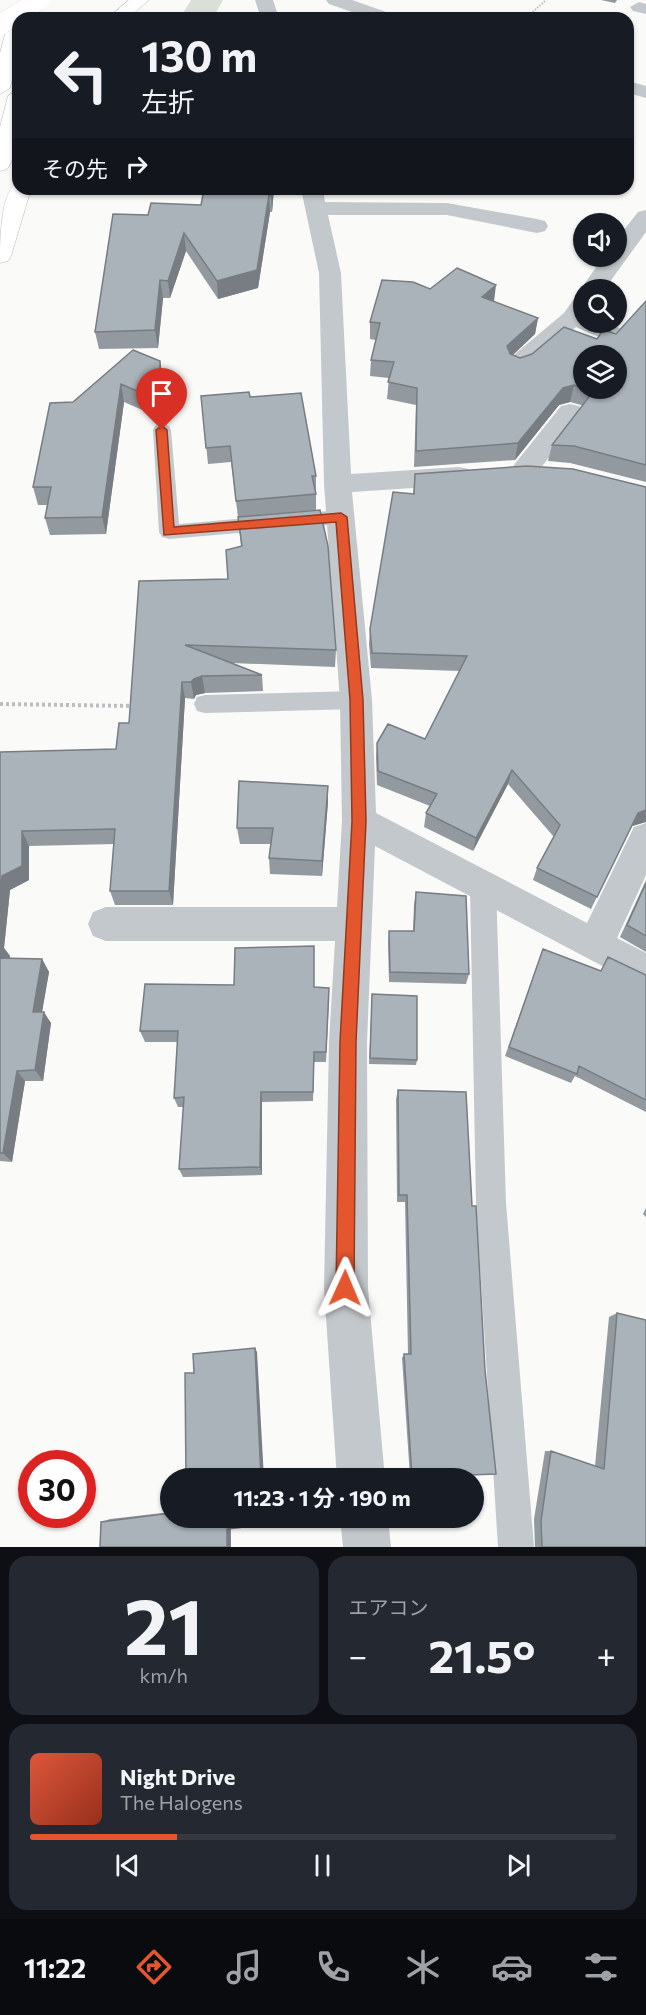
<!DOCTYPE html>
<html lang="ja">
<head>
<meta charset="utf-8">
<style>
	body { margin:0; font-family:Commissioner,"Noto Sans JP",sans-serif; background:#242831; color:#f1f3f6; height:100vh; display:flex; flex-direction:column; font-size:22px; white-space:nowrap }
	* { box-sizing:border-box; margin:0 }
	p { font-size:20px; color:#9ea1a6 }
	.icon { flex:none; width:33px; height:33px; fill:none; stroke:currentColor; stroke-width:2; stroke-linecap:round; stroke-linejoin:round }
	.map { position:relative; height:1547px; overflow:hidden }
	.details { display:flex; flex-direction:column; gap:9px; padding:9px; background:#0d0f14; flex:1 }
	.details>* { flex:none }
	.top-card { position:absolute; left:12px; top:12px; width:622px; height:183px; border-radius:18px; box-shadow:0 2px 4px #0004; background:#171b24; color:#f1f3f6; overflow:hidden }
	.controls { position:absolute; left:573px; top:213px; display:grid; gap:12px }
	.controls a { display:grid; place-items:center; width:54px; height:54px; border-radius:50%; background:#171b24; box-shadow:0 2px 4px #0004; font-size:30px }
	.speed { position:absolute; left:18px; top:1450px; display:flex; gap:12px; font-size:30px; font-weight:700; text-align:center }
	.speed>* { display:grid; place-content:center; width:78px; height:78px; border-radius:50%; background:#171b24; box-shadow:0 2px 4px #0004; line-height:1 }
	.speed .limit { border:9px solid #d22; background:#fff; color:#111 }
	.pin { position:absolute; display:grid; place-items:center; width:51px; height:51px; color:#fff; margin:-62px -26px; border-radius:50% 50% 50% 0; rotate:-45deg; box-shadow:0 0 6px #0007 }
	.pin .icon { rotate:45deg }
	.me { position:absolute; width:66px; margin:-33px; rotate:1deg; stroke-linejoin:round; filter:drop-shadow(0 0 4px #0008) }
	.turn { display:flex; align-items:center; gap:21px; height:126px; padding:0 30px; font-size:27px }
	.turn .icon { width:78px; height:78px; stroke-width:2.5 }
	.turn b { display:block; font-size:42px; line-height:51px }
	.then { display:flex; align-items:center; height:57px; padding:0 30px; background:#0003; gap:12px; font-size:22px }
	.big { font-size:45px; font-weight:700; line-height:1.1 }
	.details .tile { flex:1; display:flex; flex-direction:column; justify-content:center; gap:9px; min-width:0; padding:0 21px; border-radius:18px; background:#242831 }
	.details .dial { align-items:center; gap:0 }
	.dial b { font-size:78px; line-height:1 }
	.song { display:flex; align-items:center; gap:18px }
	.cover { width:72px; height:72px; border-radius:9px; background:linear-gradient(135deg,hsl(10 70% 55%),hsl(10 70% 35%)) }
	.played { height:6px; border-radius:3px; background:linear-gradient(90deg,#e4572e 25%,#363941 25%) }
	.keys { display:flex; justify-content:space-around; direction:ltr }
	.heat { display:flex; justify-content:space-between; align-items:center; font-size:33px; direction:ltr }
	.details .tiles { flex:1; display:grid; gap:9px; grid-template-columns:1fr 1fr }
	.tile:last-child { grid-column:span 2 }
	.trip { position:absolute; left:160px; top:1468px; width:324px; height:60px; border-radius:30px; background:#171b24; box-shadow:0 2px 4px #0004; font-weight:700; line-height:60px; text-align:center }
	.tabs { display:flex; height:96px; justify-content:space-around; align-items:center; background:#090b0e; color:#9ea1a6 }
	.tabs .icon { width:42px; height:42px }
	.tabs .active { color:#e4572e }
	.tabs b { font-size:27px; color:#f1f3f6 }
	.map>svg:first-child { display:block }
	.green { fill:#dadfd7 }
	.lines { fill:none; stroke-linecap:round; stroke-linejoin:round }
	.highway-casing { stroke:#b4b9bd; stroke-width:1 }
	.path-far1 { stroke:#bbbfc2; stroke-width:2; stroke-dasharray:1.5 1.5; stroke-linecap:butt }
	.path { stroke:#bbbfc2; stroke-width:4; stroke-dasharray:3 3; stroke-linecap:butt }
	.lane { fill:#c3c8cc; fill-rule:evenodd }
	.street { fill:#c3c8cc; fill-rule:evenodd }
	.highway { fill:#fff; fill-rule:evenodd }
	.highway-bridge-casing { stroke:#b4b9bd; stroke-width:20; stroke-linecap:butt }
	.highway-bridge { stroke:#fff; stroke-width:20 }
	.wall { fill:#929a9f; fill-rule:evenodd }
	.shaded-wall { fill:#777d82 }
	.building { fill:#aab3b9; stroke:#777d82; stroke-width:1.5 }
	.route { fill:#e4572e; stroke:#94391e; stroke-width:1.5 }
</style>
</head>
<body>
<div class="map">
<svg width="646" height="1547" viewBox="0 0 646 1547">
	<rect width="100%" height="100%" fill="#fafaf8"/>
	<path class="green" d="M191,0H223L213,18H180Z"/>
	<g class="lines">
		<g class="highway-casing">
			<path id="highway" d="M129,0H149L128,18H108Z
				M18,14L26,18H18V54L10,88L0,94V53L9,19Z
				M18,90C18,115 22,148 7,169L0,171V127L8,96Z
				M18,183V189H31L11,256L8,261L0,263C0,245 0,188 18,183Z"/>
		</g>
		<path class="path-far1" d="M526,18L546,0"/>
		<path class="path" d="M0,704L135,706"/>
		<path class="lane" d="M162,424L169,426L171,430L179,524L341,510L348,512L351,517L348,522L341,524L169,539L162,537L159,532L153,430L155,426Z
			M356,691L364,694L367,700L364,706L356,709L205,713L197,711L194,704L197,697L205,695Z
			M483,875L492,878L496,886L506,1203L534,1547H498L476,1203L470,886L474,878Z"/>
		<path class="street" d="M255,0H273L279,18H261Z
			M326,0H352L392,14L395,18H369L329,4Z
			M639,2L646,4V14L633,11L630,7Z
			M628,81L646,86V98L628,93Z
			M301,189H323L325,202L447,203L537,219L545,221L548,226L545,231L537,233L447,215H328L341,273L351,474L459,467L469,469L472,476L469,483L459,485L352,492L372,700L376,813L587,923L634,827L646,823V875L617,938L646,953V989L375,846L367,1042L368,1288L385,1479H337L324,1288L329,1042L335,941H106L93,936L88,924L93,912L106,907H337L342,821L340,700L324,484L319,273Z
			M646,210V232L604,290H584V322C598,322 615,320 624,333L621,338C605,342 590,333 576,327L527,369L518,372L509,369L506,364L509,359L564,313L576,296L583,294L580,290L604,256H616V240L638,212Z
			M570,404L579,406L583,412L579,418L534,477L524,480L514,477L511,471L514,465L561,406Z
			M340,1518H388L391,1547H343Z"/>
		<use href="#highway" class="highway"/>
		<g class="highway-bridge-casing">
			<path id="highway-bridge" d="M0,25L39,0"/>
		</g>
		<use href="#highway-bridge" class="highway-bridge"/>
	</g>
	<path class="wall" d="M601,0H617L615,3Z
		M274,189L272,212H270L258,288L218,299L186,251L170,298H163L158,348L99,349L95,332L201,205Z
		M430,289L494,302L538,318L535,334L513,355L520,358L616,334L646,301V482L570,463L548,461L552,445L582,406L581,405L570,402L559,405L515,460L414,467L416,405L387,399L389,378L370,376L371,360L376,340L370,339V322ZM584,356L616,388H584Z
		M160,361L163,379V397L147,412L124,402L106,534L50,535L45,518L47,505H38L33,487L73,402Z
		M201,396L250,397L316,476V510L238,517L231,462L208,464Z
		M415,474L646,487V822L632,826L591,909L533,880L537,868L554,837L508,784L473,851L424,827L426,813L430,806L377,785L376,757L377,743L425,739L460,671L371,668L369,644L370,629L413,494Z
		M238,517L336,650L335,667L232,663L262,675L263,691L205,693L196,695L194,699L185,698L173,905H115L110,891L114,844L29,846V880L10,890L4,948L10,956L9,958L42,959L49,972L42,1012L51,1023L43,1081H25L12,1162L0,1161V752L116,749L129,723L228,579L241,546Z
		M328,786V802L322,876L270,874L269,858L271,844H240L237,828Z
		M646,880V952L620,937Z
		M416,892L469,974L466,984L389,982L388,942L389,931H413L414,904Z
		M543,949L601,971L608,957L646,975V1112L575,1076L571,1083L505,1056Z
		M314,987L329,999L326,1062H314L313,1101L262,1102V1175L183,1177L179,1169L184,1107H178L174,1098L178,1042H145L140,1031Z
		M372,994L417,1060L416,1065L369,1064Z
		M398,1090L466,1092L412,1477H410L402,1358L404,1354H408L405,1202H397L396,1099Z
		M646,1208V1217L643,1214Z
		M617,1313L646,1547H535L534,1519L545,1451H551L595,1466L609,1317Z
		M171,1512V1518L266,1522L263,1525L231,1528V1547H100L101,1522L110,1519Z"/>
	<path class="shaded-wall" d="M272,189H274L272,212L271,195Z
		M269,195L270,212L258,288L218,299L217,281Z
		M184,233L186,251L170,298L168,281Z
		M160,280L163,298L158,348L155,330Z
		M496,285L494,302L482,297Z
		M538,318L535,334L504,363L507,346Z
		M160,361L163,379V397L147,412L144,394Z
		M121,384L124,402L106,534L102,517Z
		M574,385L570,402L559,405L515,460L518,443L563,388Z
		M202,676L205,693L196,695L194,699L191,682L194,679Z
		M182,682L185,698L173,905L169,891Z
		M512,770L508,784L473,851L476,838Z
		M328,786V802L322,876V861Z
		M646,810V822L632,826L591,909L638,813Z
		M22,831L29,846V880L10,890L4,948L10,956L7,971L0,960V899L2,876Z
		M42,959L49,972L40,1023L33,1012Z
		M44,1012L51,1023L43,1081L35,1070Z
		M17,1071L25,1081L12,1162L3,1153Z
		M261,1092L262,1102V1175L260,1167Z
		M255,1348L257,1352L264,1479H261Z
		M230,1526L231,1547H227V1529Z"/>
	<path class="building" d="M204,189H272L271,195H269L257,270L217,281L184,233L168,281L160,280L155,330L95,332L113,214L148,215L151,203L201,205Z
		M457,268L496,285L482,297L538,318L507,346L510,354L520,358L532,354L564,327L597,339L603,330L616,334L646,301V465L574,446L552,445L589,397L585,388H616V356H584V388L574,385L563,388L518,443L416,451L417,388L388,382L394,362L371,360L380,323L370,322L382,280L413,282L430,289Z
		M133,350L160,361V379L144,394L121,384L102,517L45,518L51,487H33L50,403L73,402Z
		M249,392L250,397L301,393L316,476H312L316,494L236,501L230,446L206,448L201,396Z
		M527,466L573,469L646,487V810L638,813L597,897L537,868L560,825L512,770L476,838L426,813L437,794L378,771L377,743L388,724L425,739L467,656L372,653L370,629L393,492L414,494L415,474Z
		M320,510L328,546L336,650L185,645L262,675L202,676L194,679L191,682H182L169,891H110L115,829L22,831V866L2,876L0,899V752L116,749L119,723H129L139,581L228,579L226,550L242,546L238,517Z
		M239,781L328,786L322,861L269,858L273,828H237Z
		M646,883V936L627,925Z
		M416,892L466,896L469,974L390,972L389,931H414Z
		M314,946V987L329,988L326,1052H314L313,1092H261L260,1167L179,1169L184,1097L174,1098L178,1031H140L145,984L234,985L235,948Z
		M543,949L601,971L608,957L646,975V1100L579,1066L577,1074L509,1047Z
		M0,958L42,959L33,1012H44L35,1070L17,1071L3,1153H0Z
		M372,994L417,996V1060L370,1058Z
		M398,1090L466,1092L472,1206H476L485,1370L496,1474L412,1477L404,1354H411L407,1195H399Z
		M617,1313L646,1320V1547H542L541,1521L551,1451L604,1469Z
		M255,1348L261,1479H186L185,1373H194L193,1354Z
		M171,1513V1518H263V1525L227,1529V1547H100L101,1522Z"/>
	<path class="route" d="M162,426L167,430L174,527L341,513L347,517L363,700L366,821L356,1042L354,1288L352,1294L345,1297L339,1294L336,1288L340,1042L352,821L350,700L336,522L164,535L156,430Z"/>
</svg>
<div class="controls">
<a><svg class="icon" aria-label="sound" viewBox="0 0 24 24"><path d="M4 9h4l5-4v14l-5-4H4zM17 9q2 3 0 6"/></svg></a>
<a><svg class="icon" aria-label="search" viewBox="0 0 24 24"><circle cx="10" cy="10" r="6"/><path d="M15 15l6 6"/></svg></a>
<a><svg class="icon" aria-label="layers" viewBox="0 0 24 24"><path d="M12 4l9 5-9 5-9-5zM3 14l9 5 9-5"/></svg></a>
</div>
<div class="speed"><div class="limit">30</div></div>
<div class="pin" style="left:162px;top:430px;background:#d93025"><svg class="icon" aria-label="arrive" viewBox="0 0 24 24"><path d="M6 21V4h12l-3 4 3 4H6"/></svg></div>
<svg class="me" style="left:345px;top:1288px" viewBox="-20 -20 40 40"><path d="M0-17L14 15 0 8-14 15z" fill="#e4572e" stroke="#fff" stroke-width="4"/></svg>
<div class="trip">11:23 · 1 分 · 190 m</div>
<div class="top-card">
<div class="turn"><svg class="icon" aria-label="left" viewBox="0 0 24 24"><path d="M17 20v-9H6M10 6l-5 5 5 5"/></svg><div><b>130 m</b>左折</div></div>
<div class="then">その先<svg class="icon" aria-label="right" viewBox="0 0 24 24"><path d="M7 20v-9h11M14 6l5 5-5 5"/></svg></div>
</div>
</div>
<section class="details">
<div class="tiles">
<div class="tile dial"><b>21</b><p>km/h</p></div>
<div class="tile"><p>エアコン</p>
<div class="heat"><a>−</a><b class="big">21.5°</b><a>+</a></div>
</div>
<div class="tile">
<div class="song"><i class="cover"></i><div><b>Night Drive</b><p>The Halogens</p></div></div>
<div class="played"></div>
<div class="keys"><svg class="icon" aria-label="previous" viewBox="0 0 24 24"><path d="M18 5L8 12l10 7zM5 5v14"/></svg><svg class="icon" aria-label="pause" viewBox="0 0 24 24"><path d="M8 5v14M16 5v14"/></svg><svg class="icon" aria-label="next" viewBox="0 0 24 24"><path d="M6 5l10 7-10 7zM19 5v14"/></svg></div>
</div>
</div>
</section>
<nav class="tabs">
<b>11:22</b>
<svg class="icon active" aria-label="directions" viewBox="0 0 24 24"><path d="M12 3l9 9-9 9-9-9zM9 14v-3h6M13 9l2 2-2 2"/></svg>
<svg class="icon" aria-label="music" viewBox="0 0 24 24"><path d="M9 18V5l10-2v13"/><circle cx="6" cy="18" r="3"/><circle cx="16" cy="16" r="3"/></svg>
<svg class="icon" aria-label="phone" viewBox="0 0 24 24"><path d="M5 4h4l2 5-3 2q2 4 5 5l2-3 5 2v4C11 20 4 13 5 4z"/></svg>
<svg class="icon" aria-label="climate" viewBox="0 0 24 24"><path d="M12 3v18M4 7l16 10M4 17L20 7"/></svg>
<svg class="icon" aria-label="car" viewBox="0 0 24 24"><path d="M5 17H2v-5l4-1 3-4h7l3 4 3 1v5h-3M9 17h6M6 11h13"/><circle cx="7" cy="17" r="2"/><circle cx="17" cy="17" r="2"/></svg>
<svg class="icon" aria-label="filters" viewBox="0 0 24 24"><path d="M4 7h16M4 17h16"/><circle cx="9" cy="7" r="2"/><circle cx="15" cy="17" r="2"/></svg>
</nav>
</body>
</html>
